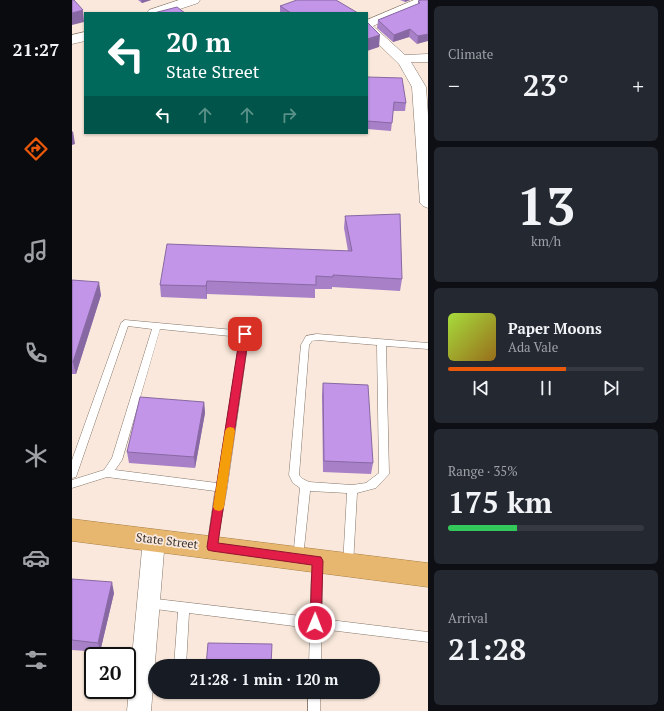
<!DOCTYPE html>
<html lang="en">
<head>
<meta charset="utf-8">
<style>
	body { margin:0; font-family:"PT Serif",serif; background:#242831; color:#f1f3f6; height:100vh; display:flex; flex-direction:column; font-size:15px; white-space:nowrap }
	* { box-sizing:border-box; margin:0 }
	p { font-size:13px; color:#9ea1a6 }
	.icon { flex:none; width:22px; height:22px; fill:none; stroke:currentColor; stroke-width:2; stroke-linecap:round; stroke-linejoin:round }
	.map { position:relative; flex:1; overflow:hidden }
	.side { display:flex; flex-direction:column; gap:6px; padding:6px; background:#0d0f14; width:236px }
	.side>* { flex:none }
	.banner { position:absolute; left:12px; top:12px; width:284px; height:122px; border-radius:0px; box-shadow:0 1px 3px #0004; background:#00695c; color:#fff; overflow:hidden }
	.speed { position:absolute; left:12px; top:647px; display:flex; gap:8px; font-size:20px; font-weight:700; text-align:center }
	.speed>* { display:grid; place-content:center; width:52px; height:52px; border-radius:50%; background:#171b24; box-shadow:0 1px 3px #0004; line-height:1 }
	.speed .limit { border:2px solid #111; border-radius:6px; background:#fff; color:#111 }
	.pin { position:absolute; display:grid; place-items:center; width:34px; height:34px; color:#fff; margin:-17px; border-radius:8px; box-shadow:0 2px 6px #0006 }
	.me { position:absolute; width:44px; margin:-22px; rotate:1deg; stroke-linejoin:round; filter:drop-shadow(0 0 3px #0008) }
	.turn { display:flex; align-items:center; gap:14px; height:84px; padding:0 16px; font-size:18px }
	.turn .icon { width:52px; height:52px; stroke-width:2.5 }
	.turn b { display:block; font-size:28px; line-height:34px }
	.lanes { display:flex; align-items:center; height:38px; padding:0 16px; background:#0003; justify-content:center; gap:20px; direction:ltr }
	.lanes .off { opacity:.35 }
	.big { font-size:30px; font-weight:700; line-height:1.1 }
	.side .widget { flex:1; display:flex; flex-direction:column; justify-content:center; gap:6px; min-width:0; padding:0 14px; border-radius:6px; background:#242831 }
	.side .dial { align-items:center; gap:0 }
	.dial b { font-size:52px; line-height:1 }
	.song { display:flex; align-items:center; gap:12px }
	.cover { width:48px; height:48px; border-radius:6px; background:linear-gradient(135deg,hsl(80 70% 55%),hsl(40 70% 35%)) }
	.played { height:4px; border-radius:2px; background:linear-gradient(90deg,#ea580c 60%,#363941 60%) }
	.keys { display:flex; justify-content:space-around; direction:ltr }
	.heat { display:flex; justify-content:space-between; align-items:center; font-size:22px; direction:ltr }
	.charge { height:6px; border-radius:3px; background:linear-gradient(90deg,#34c759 35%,#363941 0) }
	.trip { position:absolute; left:76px; top:659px; width:232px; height:40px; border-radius:20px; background:#171b24; box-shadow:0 1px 3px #0004; font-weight:700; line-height:40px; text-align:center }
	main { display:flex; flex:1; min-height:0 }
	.dock { display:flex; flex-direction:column; width:72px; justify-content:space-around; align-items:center; background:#090b0e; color:#9ea1a6 }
	.dock .icon { width:28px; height:28px }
	.dock .active { color:#ea580c }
	.dock b { font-size:18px; color:#f1f3f6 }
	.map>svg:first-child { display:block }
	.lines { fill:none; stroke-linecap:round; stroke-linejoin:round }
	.service-casing { stroke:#86776b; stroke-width:1 }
	.minor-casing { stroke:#86776b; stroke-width:1 }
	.secondary-casing { stroke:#86776b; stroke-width:1 }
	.trunk-casing { stroke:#a97e42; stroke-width:1 }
	.service { fill:#fff; fill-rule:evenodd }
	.minor { fill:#fff; fill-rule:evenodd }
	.secondary { fill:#fff; fill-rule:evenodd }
	.trunk { fill:#e8b76f; fill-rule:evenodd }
	.wall { fill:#a780c8 }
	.shaded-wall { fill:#8868a2 }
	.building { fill:#c295e8; stroke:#8868a2 }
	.route { fill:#e11d48; stroke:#92132f }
	.slow { fill:#f59e0b }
	.labels { text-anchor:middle; stroke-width:3.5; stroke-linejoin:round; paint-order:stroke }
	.street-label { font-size:12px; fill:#3e3732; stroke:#f9e8db }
</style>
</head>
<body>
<main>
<nav class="dock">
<b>21:27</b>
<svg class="icon active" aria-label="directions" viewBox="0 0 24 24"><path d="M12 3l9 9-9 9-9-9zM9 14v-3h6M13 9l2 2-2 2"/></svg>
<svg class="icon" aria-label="music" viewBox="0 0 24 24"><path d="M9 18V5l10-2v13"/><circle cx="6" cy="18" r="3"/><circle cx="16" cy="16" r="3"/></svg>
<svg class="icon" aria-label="phone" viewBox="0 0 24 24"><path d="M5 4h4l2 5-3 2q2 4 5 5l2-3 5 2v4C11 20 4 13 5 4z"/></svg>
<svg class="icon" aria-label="climate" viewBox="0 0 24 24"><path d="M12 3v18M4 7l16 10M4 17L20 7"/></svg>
<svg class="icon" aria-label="car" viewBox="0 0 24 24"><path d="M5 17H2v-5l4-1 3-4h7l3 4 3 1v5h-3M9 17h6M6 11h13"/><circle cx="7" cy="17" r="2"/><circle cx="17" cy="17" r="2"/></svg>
<svg class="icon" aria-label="filters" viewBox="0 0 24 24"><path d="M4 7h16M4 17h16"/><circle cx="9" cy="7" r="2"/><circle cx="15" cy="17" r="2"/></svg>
</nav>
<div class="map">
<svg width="356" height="711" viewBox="0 0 356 711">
	<rect width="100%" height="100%" fill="#f9e8db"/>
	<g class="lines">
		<g class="service-casing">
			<path id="service" d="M53,320L173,331L177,334L155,488L144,550L140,552L136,550L135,547L143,491L35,477L0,488V480L32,470L40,458L80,329L56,326L5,474L4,477L0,478V460L49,323ZM88,329L168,337L145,483L43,470L50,460Z
				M245,334L356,343V349L314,346L317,474L304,488L285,493L281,565L280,568L276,570L272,568L271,565L275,493L238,491L231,558L230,561L226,563L222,561L221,558L228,488L221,483L217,475L229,345L234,336ZM245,340L305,345L307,473L294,483L280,485L237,482L231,479L227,475L237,345L240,341Z
				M245,556L249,558L250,561V619L356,632V642L249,629V666H237L238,628L117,613L114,666H102L106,612L76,608L72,607L70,603L72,599L76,598L238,617L240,561L241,558Z
				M236,692H248V711H236Z"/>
		</g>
		<g class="minor-casing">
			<path id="minor" d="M342,0H356V2L301,26L333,55L356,54V62H339L354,87L356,115V208L351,206L348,203L340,87L327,64L295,33V20Z
				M82,530L90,532L93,539L79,711H55L71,539L74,532Z"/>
		</g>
		<g class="secondary-casing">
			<path id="secondary" d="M107,0H128L126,3L96,13H75L77,10Z
				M13,32V41L0,44V35Z"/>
		</g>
		<g class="trunk-casing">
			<path id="trunk" d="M0,519L356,563V587L0,541Z"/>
		</g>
		<use href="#service" class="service"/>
		<use href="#minor" class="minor"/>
		<use href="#secondary" class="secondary"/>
		<use href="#trunk" class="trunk"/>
	</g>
	<path class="wall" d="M66,0H79L70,3Z
		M328,0H338L333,2Z
		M356,0L345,44L337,37L321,42L305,28L306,20L346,4V1Z
		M208,6L286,13H208Z
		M295,77L334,103L333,111H321L319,131L295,129Z
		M273,216L330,279L328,291L260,287V289H243V298L135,294V299L89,297L88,285L276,251L272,228Z
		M0,280L29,295L4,374H0Z
		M251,383L301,463L299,474L251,472L250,395Z
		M132,402L133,413L123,468L57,463L55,452Z
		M0,579L42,593L28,652L0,650Z
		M133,692H199V695L133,694Z"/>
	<path class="shaded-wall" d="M69,0H79L70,3Z
		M333,0H338L333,2Z
		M11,10L12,22L0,25V13Z
		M338,29L337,37L321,42L322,35Z
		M356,34V41L345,44L346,36Z
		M308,35L307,47L295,51V39Z
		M1,131L3,144L0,145V132Z
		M135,281V299L134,286Z
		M27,282L29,295L4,374L1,362Z
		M132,402L133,413L123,468L122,457Z
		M40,582L42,593L28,652L26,643Z"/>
	<path class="building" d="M0,0H2L11,10L0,13Z
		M225,0H264L286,13H219L208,6Z
		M349,0H356V34L346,36L338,29L322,35L306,20L348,3L346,1Z
		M105,7L113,13H82Z
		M295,21V22L308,35L295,39Z
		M295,77L330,78L334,103L322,102L320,123L295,121Z
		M328,214L330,279L261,275V277L244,276V285L135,281L134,286L88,285L95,244L280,251L273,216Z
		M0,280L27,282L1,362H0Z
		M251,383L296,385L301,463L252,461Z
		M68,397L132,402L122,457L55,452Z
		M0,579L40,582L26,643L0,640Z
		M136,643L200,644L199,666H134Z"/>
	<path class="route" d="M173,331L177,334L146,543L249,557L251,561L249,623L247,627L243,628L239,627L238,623L240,565L140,551L136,550L135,547L168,334Z"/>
	<path class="slow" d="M158,427L162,428L163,431L152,507L150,510L147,511L143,510L141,507L153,431L155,428Z"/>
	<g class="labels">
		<g class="street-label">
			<text transform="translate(95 541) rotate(7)" y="4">State Street</text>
		</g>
	</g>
</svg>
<div class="speed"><div class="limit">20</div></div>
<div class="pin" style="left:173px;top:334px;background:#d93025"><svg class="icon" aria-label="arrive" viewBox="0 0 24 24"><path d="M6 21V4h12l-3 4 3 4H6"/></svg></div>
<svg class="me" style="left:243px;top:623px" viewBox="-20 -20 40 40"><circle r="17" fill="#e11d48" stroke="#fff" stroke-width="3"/><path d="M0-11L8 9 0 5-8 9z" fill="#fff"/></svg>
<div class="trip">21:28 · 1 min · 120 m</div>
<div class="banner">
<div class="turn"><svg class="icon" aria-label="left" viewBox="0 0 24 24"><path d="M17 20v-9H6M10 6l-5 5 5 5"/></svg><div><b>20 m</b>State Street</div></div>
<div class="lanes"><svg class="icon" aria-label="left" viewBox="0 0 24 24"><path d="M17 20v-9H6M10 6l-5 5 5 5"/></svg><svg class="icon off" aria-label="ahead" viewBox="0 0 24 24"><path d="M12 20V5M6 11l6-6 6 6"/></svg><svg class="icon off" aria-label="ahead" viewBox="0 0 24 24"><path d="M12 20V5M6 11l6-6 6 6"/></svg><svg class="icon off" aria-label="right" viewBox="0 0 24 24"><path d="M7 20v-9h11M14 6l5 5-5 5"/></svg></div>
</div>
</div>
<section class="side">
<div class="widget"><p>Climate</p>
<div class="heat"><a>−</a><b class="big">23°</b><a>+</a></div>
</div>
<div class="widget dial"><b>13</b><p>km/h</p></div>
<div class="widget">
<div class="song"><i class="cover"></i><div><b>Paper Moons</b><p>Ada Vale</p></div></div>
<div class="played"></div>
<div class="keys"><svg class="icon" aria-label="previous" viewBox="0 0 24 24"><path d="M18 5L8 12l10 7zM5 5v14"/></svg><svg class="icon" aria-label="pause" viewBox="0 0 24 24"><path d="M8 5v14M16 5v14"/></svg><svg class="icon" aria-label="next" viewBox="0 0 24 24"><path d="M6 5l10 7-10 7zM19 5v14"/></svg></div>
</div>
<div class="widget"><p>Range · 35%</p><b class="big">175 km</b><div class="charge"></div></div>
<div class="widget"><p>Arrival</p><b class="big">21:28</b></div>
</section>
</main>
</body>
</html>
